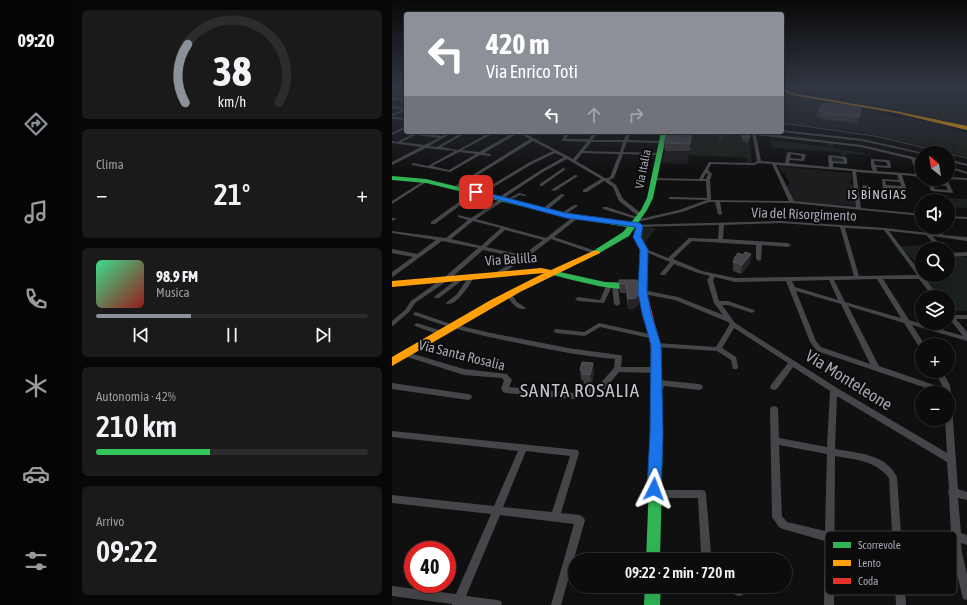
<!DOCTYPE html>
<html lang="it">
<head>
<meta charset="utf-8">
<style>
	body { margin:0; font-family:"Asap Condensed",sans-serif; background:#1a1a1b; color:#f1f3f6; height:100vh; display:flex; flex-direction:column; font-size:15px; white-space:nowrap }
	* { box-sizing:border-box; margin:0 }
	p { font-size:13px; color:#9a9b9d }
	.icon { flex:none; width:22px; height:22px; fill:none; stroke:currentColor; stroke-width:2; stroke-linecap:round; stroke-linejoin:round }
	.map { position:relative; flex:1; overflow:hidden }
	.details { display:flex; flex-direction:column; gap:10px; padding:10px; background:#070707; width:320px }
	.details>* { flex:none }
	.banner { position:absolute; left:12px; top:12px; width:380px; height:122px; border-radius:4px; box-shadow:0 4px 16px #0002,0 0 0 1px #2c2c2e; background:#8c9099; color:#fff; overflow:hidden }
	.needle { width:26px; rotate:330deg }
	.buttons { position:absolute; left:523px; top:146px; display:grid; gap:8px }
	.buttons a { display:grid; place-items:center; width:40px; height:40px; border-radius:50%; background:#0c0c0d; box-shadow:0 4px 16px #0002,0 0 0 1px #2c2c2e; font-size:20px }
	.speed { position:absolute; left:12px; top:541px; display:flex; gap:8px; font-size:20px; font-weight:700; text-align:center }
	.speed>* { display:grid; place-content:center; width:52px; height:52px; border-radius:50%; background:#0c0c0d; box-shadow:0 4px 16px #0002,0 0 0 1px #2c2c2e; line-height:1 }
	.speed .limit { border:6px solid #d22; background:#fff; color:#111 }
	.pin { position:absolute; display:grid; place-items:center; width:34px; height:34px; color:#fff; margin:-17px; border-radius:8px; box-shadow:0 2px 6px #0006 }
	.me { position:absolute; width:44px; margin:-22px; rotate:3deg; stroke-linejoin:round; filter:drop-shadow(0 0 3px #0008) }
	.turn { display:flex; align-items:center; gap:14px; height:84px; padding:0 16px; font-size:18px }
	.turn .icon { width:52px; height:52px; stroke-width:2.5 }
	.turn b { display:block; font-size:28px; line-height:34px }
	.lanes { display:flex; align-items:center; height:38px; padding:0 16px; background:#0003; justify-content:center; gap:20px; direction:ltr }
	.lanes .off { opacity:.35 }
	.big { font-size:30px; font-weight:600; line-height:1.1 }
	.details .tile { flex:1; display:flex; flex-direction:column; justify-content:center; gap:6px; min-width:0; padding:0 14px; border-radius:6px; background:#1a1a1b }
	.details .dial { align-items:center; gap:0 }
	.dial svg { height:104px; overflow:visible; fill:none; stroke:#2c2c2e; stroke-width:7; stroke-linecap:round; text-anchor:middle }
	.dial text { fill:#f1f3f6; stroke:none }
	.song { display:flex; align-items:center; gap:12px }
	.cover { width:48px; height:48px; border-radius:6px; background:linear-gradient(135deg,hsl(150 70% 55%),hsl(0 70% 35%)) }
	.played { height:4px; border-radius:2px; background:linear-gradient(90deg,#8c9099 35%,#2c2c2e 35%) }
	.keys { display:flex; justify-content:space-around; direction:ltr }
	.heat { display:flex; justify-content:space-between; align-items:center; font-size:22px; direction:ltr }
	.charge { height:6px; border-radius:3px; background:linear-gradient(90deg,#34c759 42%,#2c2c2e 0) }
	.trip { position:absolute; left:176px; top:553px; width:224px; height:40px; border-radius:20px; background:#0c0c0d; box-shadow:0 4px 16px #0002,0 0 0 1px #2c2c2e; font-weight:600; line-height:40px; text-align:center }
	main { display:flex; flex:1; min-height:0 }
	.tabs { display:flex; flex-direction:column; width:72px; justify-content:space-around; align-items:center; background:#050505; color:#9a9b9d }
	.tabs .icon { width:28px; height:28px }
	.tabs .on { color:#8c9099 }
	.tabs b { font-size:18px; color:#f1f3f6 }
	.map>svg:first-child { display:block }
	.built { fill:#1d1d1f }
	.green { fill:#1b211c }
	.water { fill:#292f35 }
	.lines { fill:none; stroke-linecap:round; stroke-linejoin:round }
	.canal { fill:#292f35; fill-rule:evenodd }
	.street { fill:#454649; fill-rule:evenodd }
	.fast { fill:#30b455; fill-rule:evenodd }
	.slow { fill:#ff9f0a; fill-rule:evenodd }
	.jam { fill:#e5322d; fill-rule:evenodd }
	.tram { stroke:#46474a; stroke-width:1 }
	.wall { fill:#39393c }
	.shaded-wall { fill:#242425 }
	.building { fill:#444548; stroke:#535459 }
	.route { fill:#1a73e8; stroke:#114b97 }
	.labels { text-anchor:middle; stroke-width:4; stroke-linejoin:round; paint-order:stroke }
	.far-street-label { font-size:12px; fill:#a2a6b1; stroke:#0b0b0c }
	.far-quarter-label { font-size:13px; letter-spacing:1px; fill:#c3c5cd; stroke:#0b0b0c }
	.street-label { font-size:14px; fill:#a2a6b1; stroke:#0b0b0c }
	.near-street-label { font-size:17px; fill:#a2a6b1; stroke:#0b0b0c }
	.near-quarter-label { font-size:19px; letter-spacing:1px; fill:#c3c5cd; stroke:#0b0b0c }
	.key { fill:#0b0b0c; stroke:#383a3e; stroke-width:1 }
	.key-label { font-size:11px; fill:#a2a6b1 }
</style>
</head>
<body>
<main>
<nav class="tabs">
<b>09:20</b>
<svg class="icon on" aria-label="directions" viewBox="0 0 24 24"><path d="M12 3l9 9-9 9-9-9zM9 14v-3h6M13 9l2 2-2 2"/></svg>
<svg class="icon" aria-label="music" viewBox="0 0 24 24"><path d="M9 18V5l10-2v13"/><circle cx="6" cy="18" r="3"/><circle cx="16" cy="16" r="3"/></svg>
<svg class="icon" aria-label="phone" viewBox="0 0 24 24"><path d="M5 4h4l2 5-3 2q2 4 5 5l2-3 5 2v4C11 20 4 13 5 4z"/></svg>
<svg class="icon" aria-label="climate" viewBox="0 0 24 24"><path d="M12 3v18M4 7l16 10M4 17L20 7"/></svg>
<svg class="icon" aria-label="car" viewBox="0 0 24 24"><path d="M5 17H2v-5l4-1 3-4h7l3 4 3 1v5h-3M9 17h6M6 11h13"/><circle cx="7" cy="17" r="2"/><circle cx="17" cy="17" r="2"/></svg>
<svg class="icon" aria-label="filters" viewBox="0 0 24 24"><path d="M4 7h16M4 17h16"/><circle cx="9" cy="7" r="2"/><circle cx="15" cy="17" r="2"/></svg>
</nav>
<section class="details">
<div class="tile dial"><svg viewBox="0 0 100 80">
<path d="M14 69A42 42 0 1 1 86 69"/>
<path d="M14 69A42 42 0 0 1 16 24" stroke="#8c9099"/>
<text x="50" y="56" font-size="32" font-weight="700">38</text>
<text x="50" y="72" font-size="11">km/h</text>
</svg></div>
<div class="tile"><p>Clima</p>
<div class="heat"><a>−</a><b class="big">21°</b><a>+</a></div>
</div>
<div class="tile">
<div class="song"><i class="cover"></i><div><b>98.9 FM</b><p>Musica</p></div></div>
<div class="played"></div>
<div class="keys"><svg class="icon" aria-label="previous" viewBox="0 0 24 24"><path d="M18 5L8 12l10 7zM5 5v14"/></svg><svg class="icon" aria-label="pause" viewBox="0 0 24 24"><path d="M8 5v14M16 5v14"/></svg><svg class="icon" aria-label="next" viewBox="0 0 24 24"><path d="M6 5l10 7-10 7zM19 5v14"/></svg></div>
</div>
<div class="tile"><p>Autonomia · 42%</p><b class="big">210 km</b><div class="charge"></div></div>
<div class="tile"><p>Arrivo</p><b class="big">09:22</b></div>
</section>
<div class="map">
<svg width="575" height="605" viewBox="0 0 575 605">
	<rect width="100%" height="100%" fill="#101011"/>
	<path class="built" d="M390,96L411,102L473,110L480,114H482L481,111H482L487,115L486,113L487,112L491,115L540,122L553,127L554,125L558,129L570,130H563L566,133L560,153L470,132L390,123L394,116L390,115Z
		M273,151H298L295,164L268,163Z
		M386,166L459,173L460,180L457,181L458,184L462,185L464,206L402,202L395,186L398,184L393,174L389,172Z"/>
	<path class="green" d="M453,87H503L575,92V128L552,120L504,110L415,96Z
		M390,94L477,110L482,113L478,114L471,109L402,101L399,100L412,101L390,96Z
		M562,130L575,132V157L560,153L566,133Z
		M301,132H356L360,162H353L356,160L353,158L298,155Z
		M378,140L435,147L437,143H442L440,148L483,155L453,154L454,163L438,162V156L450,157L449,152L380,148Z
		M529,196L575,199V208L556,207V201H531Z
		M258,227L264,229L253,243L255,248L247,237L249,228Z
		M543,245L547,249H530V269C523,260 515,255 508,246Z
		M556,257H575V311H564L556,301V297H552L548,292H543L529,274L556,275Z"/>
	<path class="water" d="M507,87L571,88H575V92Z"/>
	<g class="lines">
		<path class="canal" d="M325,132H329V134L332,139L327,142L325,141L328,139L325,134Z"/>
		<path class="street" d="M1,87H4L14,88V90Z
			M14,91V93L2,98L14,99V101L0,100V97Z
			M0,106L14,108V111L0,116V114L12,110L0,108Z
			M0,117L14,118V120L0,119Z
			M13,126H14V128L0,135V133Z
			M390,130L470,139L532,153H530V154L470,141L390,132Z
			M24,132H29L27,133L50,136L57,132H62L37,146L45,147L71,132H76L49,147L66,150L99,132H104L70,150L87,152L123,132H130L181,159L195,142L171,141L170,140L174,133H161L159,132H178L174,139H197L202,132H206L200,140H232L235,132H239L236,140L270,141L272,142L270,143L235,142L231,152L266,153L268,154L266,155L231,154L222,178L217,180L224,185L231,199L250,214V216H246L227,201L221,187L212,181L195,192H191V190L209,179L175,159L151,172L112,198L113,199V200L84,219L154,238L182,216H186V218L162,237L207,252L208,253L207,254H203L159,239L129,262L105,276L102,274L103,273L128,258L91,250L58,279L23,303L17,312L2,325L0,326V321L13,310L19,301L54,276L86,248L50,241L2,276L0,277V272L21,257L0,253V249L25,254L44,240L0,233V231L54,238L76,220L66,217V215L79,218L108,199L107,198V197L149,170L172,157L163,153L140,164L90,194H88V192L138,162L161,151L141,141L65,188L63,187V186L138,139L126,133L92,153L99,154V156L88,155L58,172L20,165V163H21L36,166L63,151L34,148L0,165V162L29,147L0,143V141L5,142ZM24,135L47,138L32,145L9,142ZM199,142H231L228,152L192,151ZM67,152L84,154L57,170L40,166ZM190,153L227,154L218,177L215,178H213L184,161ZM81,221L109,228L89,246L59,239ZM113,230L151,240L131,255L94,247Z
			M360,132L469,145L530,159V161L523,160L529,175H530V177L510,175L514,188V189L495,188L496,193L494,194L470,191L468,190L470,189L491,191L490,179L507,180L505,175L464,172L469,208L530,214V216L400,203L328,202L330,214L328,215L326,214L323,202H317L290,212L250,221H248V219L287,210L315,200L278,199L276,198L278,197L315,198L314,181L261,180L259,179L260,178L307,179L317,162L362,163L365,161ZM364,135L469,147L519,159L525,174L485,171L484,167L499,168L498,161L496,160L479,159V166L481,171L441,167V163L455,164V158L453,157L438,155L436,156L437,167L397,163L398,160L412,161L414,155L412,154L397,152L395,153L393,163L369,161ZM399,154L410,156L409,159L398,158ZM440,157L451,159L452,162L440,161ZM482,161L494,162L496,166L483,165ZM367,163L380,164L397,201L319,200L318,180L320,174L316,170L319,164L362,165ZM384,165L460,171L464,207L402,201ZM314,173L316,174L314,179H311ZM493,181L508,182L509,186L494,185Z
			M556,159L575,164V166L556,161Z
			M556,166L575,172V174L556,168Z
			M171,168L174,169L150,186H148V184Z
			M183,175L186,176L163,191L159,190Z
			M556,177L575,178V180L555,179L561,192V193L539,191L536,183L537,182L553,183L551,179H556ZM541,185L554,186L556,190L543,189Z
			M33,180L36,181L0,204V201Z
			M82,191L86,192L43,224H39V222Z
			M127,193L135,195L133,196L128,195L116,201L114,200Z
			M169,194L173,195L154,211H150V209Z
			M182,205H184L186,206L172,215H170L168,214Z
			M211,207H215L248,218V219H244L211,209Z
			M556,216L575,217V219L556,218Z
			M0,218H2L4,219L0,221Z
			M388,221L493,228L546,234L543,227H547L551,235L575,237V241L540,236L553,249H547L534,235L497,231L547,297H541L527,279H491L517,320L571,336L556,317V311L558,312L561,315H575V319H564L575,332V341L520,325L533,345H530V348H528L512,323L456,306L487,366L551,388L550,385L542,371H550L558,385L559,393L556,396V393H549L425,351L418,342L394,281L343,282L323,277L321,280L327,301H336L362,310L363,311L360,313L336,305H330L343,323L445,388L555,453L553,419H556V403L559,404L560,406L566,489L575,492V500L566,498L569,533L575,535V545L569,543L570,553L575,574V600L571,599L570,595L560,553L557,495L556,492L557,489L555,462L445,396L443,449C465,453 494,454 505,477L514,605H504L497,478C483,460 464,460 443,456L442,605H432L433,541L391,529L387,527L380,517L378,409L379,407L382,406L385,407L386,409L387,438L435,447L438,391L401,367L385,389L382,390L379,389L378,387L379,385L396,363L342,328L330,348L344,357L346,367L345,369H341L339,360L325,351L264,347H262L261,345L262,343H264L324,347L338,324L336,322L283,300L251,294L248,292L251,290L286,297L331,315L322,303L315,280L318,276L306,273L282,264L273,275H269L268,274L278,262L249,250L252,248L254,249L276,258L297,238L326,239L327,225L240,227H238V225ZM388,223L448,227L462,276L343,278L310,271L281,259L300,241L364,245V259L367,261L369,260L370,245L396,247L399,245L396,243L331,239L332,225ZM453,228L492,230L525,275L467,276ZM485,279L509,318L453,302L442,280ZM437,280L446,300L403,287L400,281ZM404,291L449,304L478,364L429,347L424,341ZM387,445L435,454L433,531L395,522L390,516Z
			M575,252V256L556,257V253Z
			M80,274L83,276C77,285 66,305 55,304L54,303L55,302L65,294L78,275Z
			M71,275L74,277L73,278L47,298H43L42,297L43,296L69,276Z
			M217,284L220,286L212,303L186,301L183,299L186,297L208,300L214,286Z
			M223,284L226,286L228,304L225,306L222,304L220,286Z
			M116,291L118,292L125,302L134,308L133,309C123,310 118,300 113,293Z
			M24,312L56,323L99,333L176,348L227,355H229L230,357L229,367H263L265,368L267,370L265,372L263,373L227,372L212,390L182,399L114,393L111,392L109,388L112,381L110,378L72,375L12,356L11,354L12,352H14L72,369L115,374L120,380L117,387L182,393L206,386L222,368L223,359C190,356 158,350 126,343C91,336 56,328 22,315L21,314L22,313Z
			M25,323L50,331L51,333L50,335H48L23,326L22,325Z
			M207,323L262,335H264L265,337L264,339H262L208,327L193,336L164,333L161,331L164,329L192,332Z
			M268,380L307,384L310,385L311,387L310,389L307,390L272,386L271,389L268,390L263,389L262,387L264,385L265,381Z
			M0,383L76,394L79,395L80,397L79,399L76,400L0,389Z
			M0,431L186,450L187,453L169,513L188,515L191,517L193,520L169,605H159L182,524L108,515L74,596L105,600L109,601L110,605H60V604L0,596V586L64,594L99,514L0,503V495L102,506L126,451L0,437ZM134,451L178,456L160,512L111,507Z
			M262,490H310L313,491L314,494L319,553H344L347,555L349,560H256L258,556L261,554L309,553L306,498H262L259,497L258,494L259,491Z
			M341,586H351L352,591L351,595L347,596L343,595Z"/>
		<path class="fast" d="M269,132H275L261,198L255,210L237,236L204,255H201L200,253L201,251L231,232L235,227L174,217L34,183L0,180V176L34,179L174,213L238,224L249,210L255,198Z
			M156,270H159L213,282L239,283L243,286C233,296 171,277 156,274L155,272Z
			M264,344L268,346L269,348L271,434L268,560H254L259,434V348L260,346Z
			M253,586H269L268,605H252Z"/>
		<path class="slow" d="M390,87L400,93L504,111L575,126V130L504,113L399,95L390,90Z
			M201,251H207L208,253L128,292L0,366V357L97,301L152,273L0,287V281L149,268L159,270Z"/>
		<path class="jam" d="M242,235H248L256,250L255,292L269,348L268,350H260L259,348L247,292L248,250L241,237Z"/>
		<path class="tram" d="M390,123L483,136L575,158"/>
	</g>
	<path class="wall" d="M398,87H433L431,90Z
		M469,107L465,123L429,119L430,118L425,117L426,111Z
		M300,132V138L298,151H273L272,143Z
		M349,132H357L358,137L357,142H350Z
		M471,186L478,190L476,198H470L469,194Z
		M359,254L358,263L349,274L341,271V262L351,255Z
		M227,280H245L247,305L244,306V308L236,309L234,293H228Z
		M188,370L202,372L200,384H192L191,380H189Z"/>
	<path class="shaded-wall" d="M300,132V138L298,151V144Z
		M359,254L358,263L349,274L350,265Z
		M244,296H247V305L244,306Z
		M244,298V308L236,309V299Z
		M201,363L202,372L200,384L198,375Z"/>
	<path class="building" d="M434,103L469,107L467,117L430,113L431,112L426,111L430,104Z
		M275,132H300L298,144L272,143Z
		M350,132H357L358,137H351Z
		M471,186H477L478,190H472Z
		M353,252L359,254L350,265L341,262L343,257L346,253L351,255Z
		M227,280H245L247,296H244V298L236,299L234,283L227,284Z
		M190,362L201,363L198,375L190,374L191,370H188Z"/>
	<linearGradient id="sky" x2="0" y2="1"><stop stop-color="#090909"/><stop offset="0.51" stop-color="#313743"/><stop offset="1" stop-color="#313743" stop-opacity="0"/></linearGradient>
	<rect width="575" height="171" fill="url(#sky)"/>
	<path class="route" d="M84,190L174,213L248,223L251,226L249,237L256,250L255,292L259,313L269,345L271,434L269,489L267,494L262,495L257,494L255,489L258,434L259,345L250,313L246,292L248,250L241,237L244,227L174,218L82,193L81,192Z"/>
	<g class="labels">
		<g class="far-street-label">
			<text transform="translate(251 169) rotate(-79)" y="4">Via Italia</text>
		</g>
		<g class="far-quarter-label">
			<text x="485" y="199">IS BÌNGIAS</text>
		</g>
		<g class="street-label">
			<text transform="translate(412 214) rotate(2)" y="5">Via del Risorgimento</text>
			<text transform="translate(119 259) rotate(-4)" y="5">Via Balilla</text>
			<text transform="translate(70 355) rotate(14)" y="5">Via Santa Rosalia</text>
		</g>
		<g class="near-street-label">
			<text transform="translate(457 380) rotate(32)" y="6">Via Monteleone</text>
		</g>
		<g class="near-quarter-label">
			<text x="188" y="397">SANTA ROSALIA</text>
		</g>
	</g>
	<rect x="433" y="531" width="132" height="64" rx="6" class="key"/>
	<rect x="441" y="542" width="18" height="6" fill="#30b455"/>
	<rect x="441" y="560" width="18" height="6" fill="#ff9f0a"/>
	<rect x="441" y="578" width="18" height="6" fill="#e5322d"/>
	<g class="key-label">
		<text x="466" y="549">Scorrevole</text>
		<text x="466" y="567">Lento</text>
		<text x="466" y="585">Coda</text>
	</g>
</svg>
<div class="buttons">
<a><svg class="needle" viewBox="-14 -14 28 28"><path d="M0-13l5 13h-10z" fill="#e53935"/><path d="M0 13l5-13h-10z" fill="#9a9b9d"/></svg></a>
<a><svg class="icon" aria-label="sound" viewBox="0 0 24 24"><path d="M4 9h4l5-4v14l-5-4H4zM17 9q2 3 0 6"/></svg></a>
<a><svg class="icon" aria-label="search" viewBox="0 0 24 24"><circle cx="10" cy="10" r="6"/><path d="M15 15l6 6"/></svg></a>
<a><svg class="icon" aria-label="layers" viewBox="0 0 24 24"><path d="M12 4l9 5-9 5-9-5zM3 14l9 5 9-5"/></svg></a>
<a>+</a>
<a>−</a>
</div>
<div class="speed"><div class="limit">40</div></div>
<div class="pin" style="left:84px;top:192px;background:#d93025"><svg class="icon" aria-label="arrive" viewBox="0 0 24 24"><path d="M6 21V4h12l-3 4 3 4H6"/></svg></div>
<svg class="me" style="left:262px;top:489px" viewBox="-20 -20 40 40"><path d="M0-17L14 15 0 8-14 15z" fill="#1a73e8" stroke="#fff" stroke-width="4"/></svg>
<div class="trip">09:22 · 2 min · 720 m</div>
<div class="banner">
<div class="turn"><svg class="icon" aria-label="left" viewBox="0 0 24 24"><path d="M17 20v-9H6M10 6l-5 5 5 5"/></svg><div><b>420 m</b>Via Enrico Toti</div></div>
<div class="lanes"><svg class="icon" aria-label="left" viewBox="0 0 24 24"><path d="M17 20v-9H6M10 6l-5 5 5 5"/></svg><svg class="icon off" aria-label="ahead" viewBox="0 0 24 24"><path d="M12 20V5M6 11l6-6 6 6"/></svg><svg class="icon off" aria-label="right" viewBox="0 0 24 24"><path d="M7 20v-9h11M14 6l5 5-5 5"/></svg></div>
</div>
</div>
</main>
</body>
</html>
